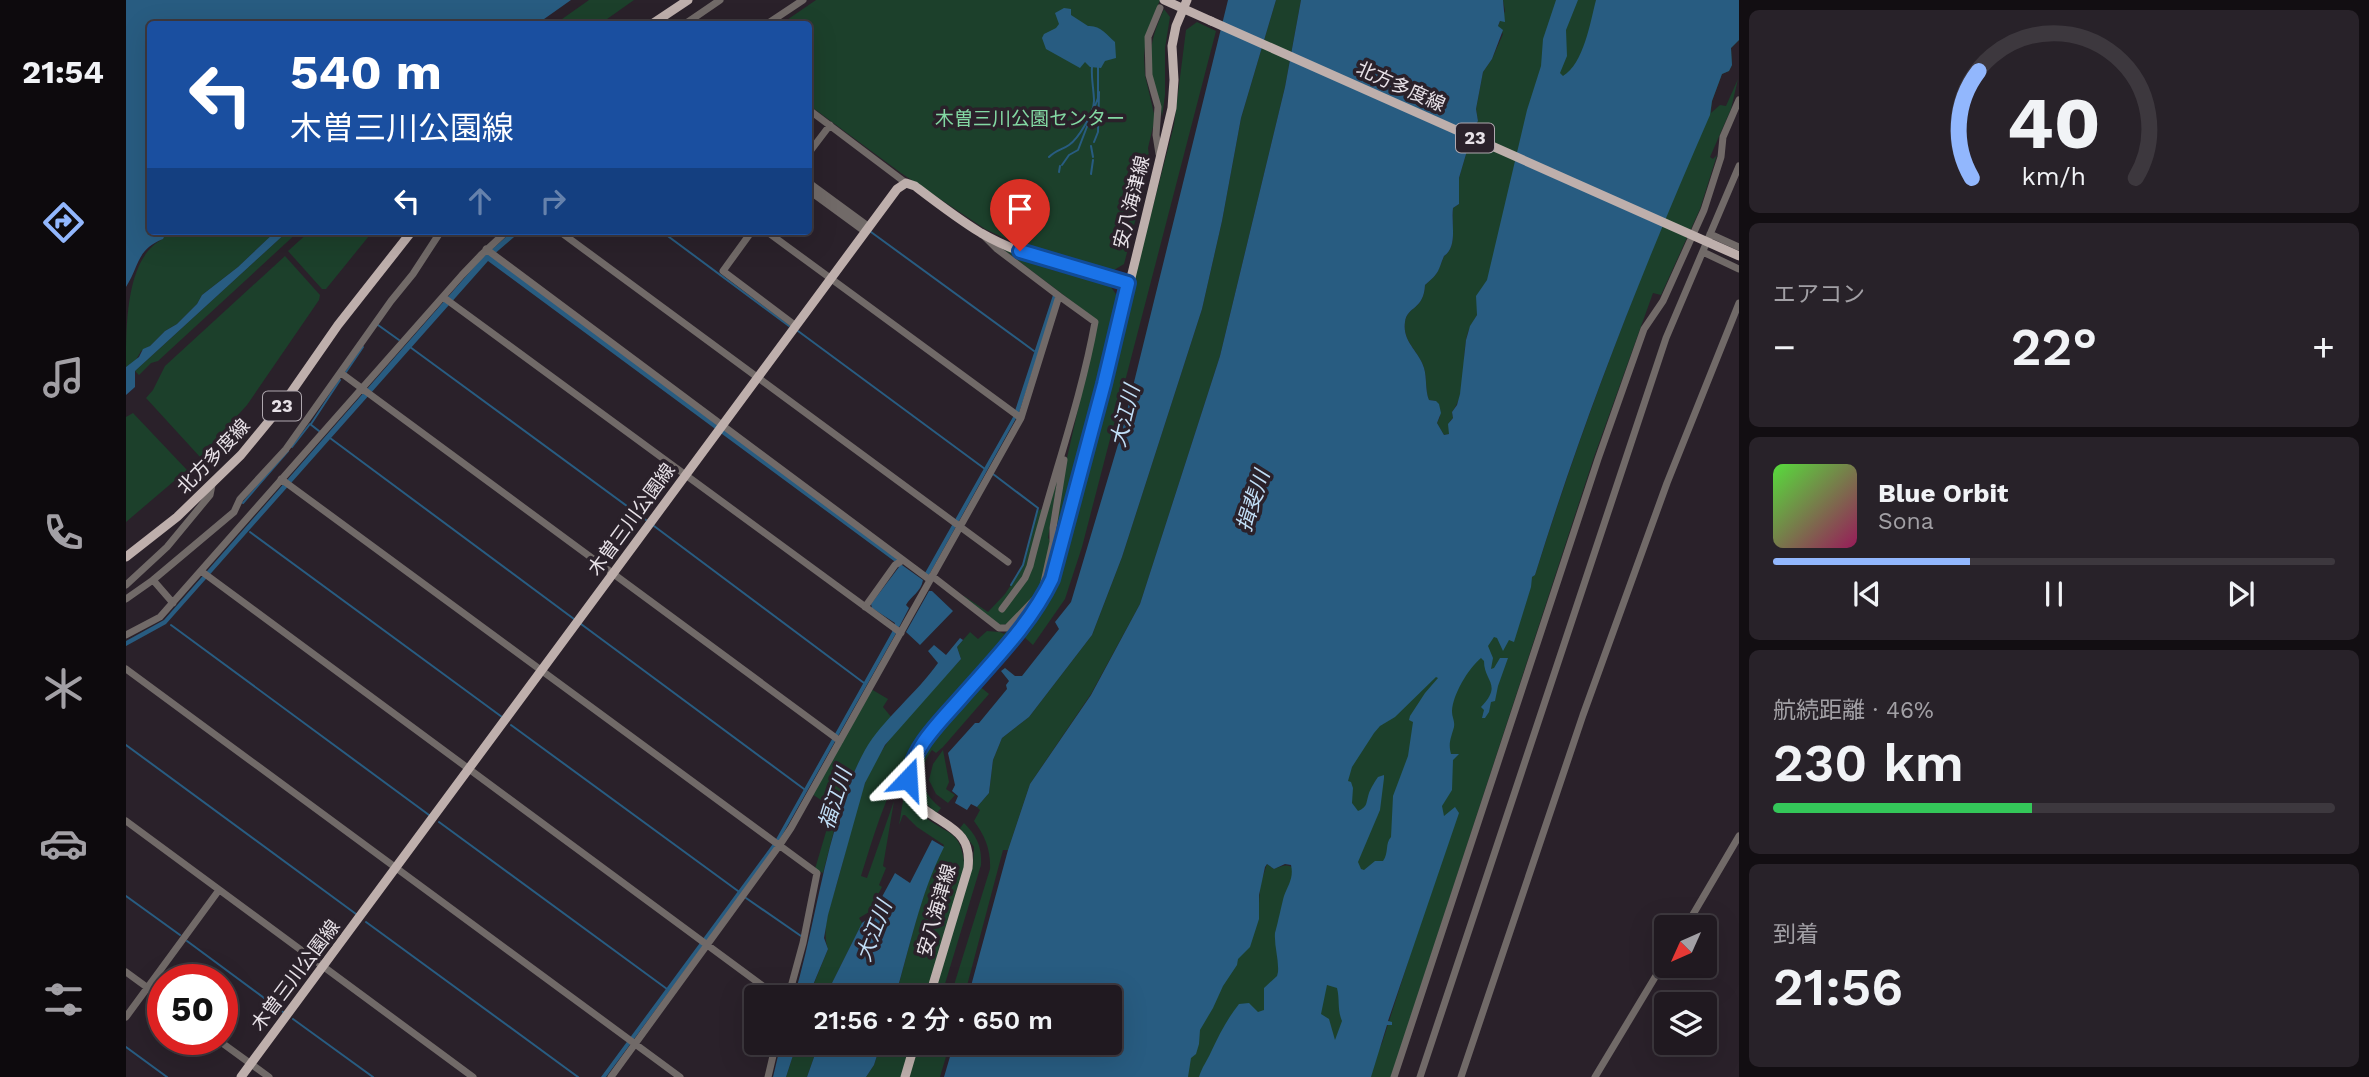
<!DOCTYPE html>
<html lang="ja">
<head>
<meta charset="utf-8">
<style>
	body { margin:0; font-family:"Work Sans","Noto Sans JP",sans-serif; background:#282229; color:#f1f3f6; height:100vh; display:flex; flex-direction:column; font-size:26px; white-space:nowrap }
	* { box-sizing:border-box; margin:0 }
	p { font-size:23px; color:#a2a0a5 }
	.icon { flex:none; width:38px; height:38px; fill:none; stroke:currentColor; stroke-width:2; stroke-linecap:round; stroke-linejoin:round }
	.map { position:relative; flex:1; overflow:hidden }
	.drawer { display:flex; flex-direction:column; gap:10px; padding:10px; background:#120e12; width:630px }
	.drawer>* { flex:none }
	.top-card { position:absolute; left:21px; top:21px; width:665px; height:214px; border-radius:7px; box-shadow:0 7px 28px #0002,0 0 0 2px #3d383e; background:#1a4fa0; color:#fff; overflow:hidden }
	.needle { width:46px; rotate:225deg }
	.fabs { position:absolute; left:1528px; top:915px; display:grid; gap:14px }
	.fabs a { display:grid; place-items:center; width:63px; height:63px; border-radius:7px; background:#201920; box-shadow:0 7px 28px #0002,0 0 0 2px #3d383e; font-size:35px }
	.speed { position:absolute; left:21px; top:964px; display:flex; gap:14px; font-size:35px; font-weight:700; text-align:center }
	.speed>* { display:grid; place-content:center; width:91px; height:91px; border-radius:50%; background:#201920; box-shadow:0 7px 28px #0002,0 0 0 2px #3d383e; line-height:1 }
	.speed .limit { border:10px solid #d22; background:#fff; color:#111 }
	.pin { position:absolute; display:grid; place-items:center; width:60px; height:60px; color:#fff; margin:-72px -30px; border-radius:50% 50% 50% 0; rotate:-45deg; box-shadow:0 0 7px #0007 }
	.pin .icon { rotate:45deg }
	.me { position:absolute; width:77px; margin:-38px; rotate:20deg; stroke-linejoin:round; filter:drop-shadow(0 0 5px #0008) }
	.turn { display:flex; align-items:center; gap:24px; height:147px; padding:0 28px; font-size:32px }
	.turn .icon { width:91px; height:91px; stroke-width:2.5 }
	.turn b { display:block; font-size:49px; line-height:60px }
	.lanes { display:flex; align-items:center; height:66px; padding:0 28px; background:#0003; justify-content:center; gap:35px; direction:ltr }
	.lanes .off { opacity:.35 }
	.big { font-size:52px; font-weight:600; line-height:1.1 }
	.drawer .card { flex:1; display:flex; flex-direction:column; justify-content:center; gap:10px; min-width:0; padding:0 24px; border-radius:10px; background:#282229 }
	.drawer .dial { align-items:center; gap:0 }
	.dial svg { height:182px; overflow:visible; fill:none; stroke:#3d383e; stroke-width:7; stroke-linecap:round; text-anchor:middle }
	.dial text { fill:#f1f3f6; stroke:none }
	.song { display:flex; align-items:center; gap:21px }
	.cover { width:84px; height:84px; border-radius:10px; background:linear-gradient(135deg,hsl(110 70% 55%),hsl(330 70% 35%)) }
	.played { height:7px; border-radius:4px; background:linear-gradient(90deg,#92b7fd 35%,#3d383e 35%) }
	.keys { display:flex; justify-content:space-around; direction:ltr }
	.heat { display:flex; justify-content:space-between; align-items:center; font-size:38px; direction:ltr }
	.charge { height:10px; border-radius:5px; background:linear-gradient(90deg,#34c759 46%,#3d383e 0) }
	.trip { position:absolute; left:618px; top:985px; width:378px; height:70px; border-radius:7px; background:#201920; box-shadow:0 7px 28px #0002,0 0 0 2px #3d383e; font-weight:600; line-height:70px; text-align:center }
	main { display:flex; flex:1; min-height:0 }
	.dock { display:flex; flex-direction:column; width:126px; justify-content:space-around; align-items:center; background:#0d0a0d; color:#a2a0a5 }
	.dock .icon { width:49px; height:49px }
	.dock .on { color:#92b7fd }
	.dock b { font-size:32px; color:#f1f3f6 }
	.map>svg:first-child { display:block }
	.green { fill:#1c402b }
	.water { fill:#285c81; fill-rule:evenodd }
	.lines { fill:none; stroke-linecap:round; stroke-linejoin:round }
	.stream { stroke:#285c81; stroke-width:2 }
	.minor { stroke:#716a68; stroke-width:7 }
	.major { stroke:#beafac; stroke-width:9 }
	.major-bridge { stroke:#beafac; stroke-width:9 }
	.route-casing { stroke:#114b97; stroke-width:18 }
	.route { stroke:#1a73e8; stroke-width:12 }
	.labels { text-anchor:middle; stroke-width:7; stroke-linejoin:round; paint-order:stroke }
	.shield { fill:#2a212a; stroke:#afa8af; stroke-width:2 }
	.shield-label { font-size:18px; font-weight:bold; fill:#e8e2e8 }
	.street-label { font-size:19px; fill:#e8e2e8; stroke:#2a212a }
	.park-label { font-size:19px; fill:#83d8a3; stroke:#2a212a }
	.water-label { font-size:21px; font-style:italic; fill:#c1def6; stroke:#2a212a }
</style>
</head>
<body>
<main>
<nav class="dock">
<b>21:54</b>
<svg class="icon on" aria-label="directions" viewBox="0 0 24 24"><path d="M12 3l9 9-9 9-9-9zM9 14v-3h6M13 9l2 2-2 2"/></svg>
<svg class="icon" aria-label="music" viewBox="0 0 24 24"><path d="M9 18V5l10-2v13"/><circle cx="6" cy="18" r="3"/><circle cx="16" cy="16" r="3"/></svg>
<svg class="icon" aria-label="phone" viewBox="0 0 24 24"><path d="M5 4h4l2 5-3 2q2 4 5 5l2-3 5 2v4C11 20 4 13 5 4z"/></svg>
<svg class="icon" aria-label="climate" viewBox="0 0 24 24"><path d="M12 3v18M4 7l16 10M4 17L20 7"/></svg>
<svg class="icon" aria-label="car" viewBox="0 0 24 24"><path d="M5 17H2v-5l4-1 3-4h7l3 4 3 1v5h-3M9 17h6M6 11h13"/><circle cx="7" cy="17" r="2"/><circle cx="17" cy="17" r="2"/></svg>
<svg class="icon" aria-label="filters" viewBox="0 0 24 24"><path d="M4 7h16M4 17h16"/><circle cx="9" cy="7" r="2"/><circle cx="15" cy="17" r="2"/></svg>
</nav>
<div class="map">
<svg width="1613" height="1077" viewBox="0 0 1613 1077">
	<rect width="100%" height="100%" fill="#2a212a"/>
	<path class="green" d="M463,0H508L474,24H429Z
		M690,0H1034L1020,36L1018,57L1019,75L1029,118L1022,148L1024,164L998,264L983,273L911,253L859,229L775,173L683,105L682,24H655Z
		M1150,0H1175L1159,87L1094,356L1014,604L965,694L904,784L882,850H877L838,997L824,998L864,869C865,850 859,836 848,821L854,810L851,807L863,793L867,760L876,738L903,717L966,635L996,557L1076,309L1096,221L1115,118Z
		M1377,0H1479L1351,315C1346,324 1341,331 1340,341C1336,363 1341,393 1326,412L1327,418L1324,421L1323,434L1318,435L1311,423L1314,417L1310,401L1303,400C1299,390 1301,378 1298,368C1293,351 1276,342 1279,322C1281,306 1298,310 1299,285C1313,273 1311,273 1318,256C1332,247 1325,224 1327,208L1333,204V178L1348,127L1352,121L1350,109L1357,72L1366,59L1377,34L1372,26L1379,11Z
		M1613,0V40L1605,48L1606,65L1603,71L1596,74L1586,101L1585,113L1594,105L1600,106L1612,79L1605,109L1584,157L1587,159L1591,155L1574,209L1535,295L1527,293L1468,457L1265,1077H1239L1256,1043L1282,962L1311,817L1327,690L1405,577L1409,575C1447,454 1491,336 1539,218L1542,204Z
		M1038,9L1044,17L1039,48V95L1036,117C1035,103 1030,92 1027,79C1020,54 1028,31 1038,9Z
		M1071,22L1090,31L956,547L939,599L907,645L896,635L925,591L935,564L1048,125L1060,30Z
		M41,231H150L112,267L76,295L71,304L51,324L39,331L24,346L15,351L10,360L0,367C0,324 0,257 37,239Z
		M162,231H173L32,361L25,363L13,375L9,371Z
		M184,231H247L200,289H196L162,251Z
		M873,246L926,270L983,284L994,300L977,377L931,553L921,579L933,524L930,523L938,471L972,321Z
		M159,256L194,295L193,300L121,405L74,457L20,398L27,390L39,366Z
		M7,413L61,470L0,522V417Z
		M933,471L922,538L925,541L915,583L908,595L882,624L874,625L836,597L838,596L862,612L879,594L898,565L912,511L918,508L898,574L900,580Z
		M909,602C884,647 834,690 801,730C766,772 751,825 735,876L741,878L768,801L757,866L760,868L753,885L756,887L743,912L733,918L736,923L699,997L682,998L702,949C694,927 707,899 713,876C722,845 727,813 739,783C759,734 800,697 835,659L831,647L844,632L852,639L861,631L874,632L878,634Z
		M1320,656L1292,822L1242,881L1187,833L1215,767Z
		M852,685L863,694L817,747L810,753L806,750C790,771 794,792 815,808L811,813C754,772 822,718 852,685Z
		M745,689L762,699L757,707L766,718C757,727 748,737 741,748C718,784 708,832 697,873L689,869L707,808L686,794Z
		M817,750L823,782L820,789L829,795L822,803L810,794L803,780L807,764Z
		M778,795C784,800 787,807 793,812C822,838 836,826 839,871L800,997L769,998C784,946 794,893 818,845L791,827L779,815H777L773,825Z
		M838,823C851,836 856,847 855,865L815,997L807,998L847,864L848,847L834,828Z
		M1141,864L1148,869C1160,864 1163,864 1173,872L1146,1003L1085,1077H1056L1069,1033L1133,903L1134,885Z
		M1227,978L1255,995L1215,1060L1188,1011L1195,987Z
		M671,1043H693L681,1077H660Z
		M755,1043H786L775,1077H740L748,1065Z
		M793,1043H824L814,1077H782Z"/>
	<path class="water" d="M0,0H445L411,24H364V20H362L357,24H24V231H41L37,239C10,250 14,265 0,287Z
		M1102,0H1150L1115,118L1096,221L1076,309L996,557L966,635L903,717L876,738L867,760L863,793L851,807L845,804L841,810L829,803L832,796L826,791L829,785L822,753L849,723H853L881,689L880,685L883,681L875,671L879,668L889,676H896L933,629L929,622L945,602L996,431Z
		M1175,0H1377L1379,22L1374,21L1372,26L1377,30L1366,59L1357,72L1350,109L1352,121L1348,127L1333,178V204L1327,208C1325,224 1332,247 1318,256C1311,273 1314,272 1299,285C1298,310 1281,306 1279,322C1276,342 1293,351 1298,368C1301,378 1299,390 1303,400L1310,401L1313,404L1315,413L1311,423L1318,435L1323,434L1322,424L1327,418L1326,412L1331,405L1334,394L1340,340L1344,326L1351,315L1350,296L1361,280L1401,110L1415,66L1417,39L1430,0H1452L1440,30L1441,56L1434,73L1437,76C1458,63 1464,23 1470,0H1613V40L1605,48L1606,65L1603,71L1596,74L1586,101L1584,115C1518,266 1458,417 1409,575L1406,577L1405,587L1388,642L1383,640L1377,651L1371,638L1368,637L1362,646L1367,658L1365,669L1368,668L1374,658H1382L1372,686L1369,701L1365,702L1363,712L1359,718H1356L1358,710L1355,707C1377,684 1358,682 1358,661L1355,658C1342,669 1327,694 1326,711C1326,718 1329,720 1328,727C1325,738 1322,743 1325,754H1333L1327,760L1326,790L1316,806L1318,816L1329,807L1333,813L1262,1021L1266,1022V1025H1261L1245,1077H1073C1076,1067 1081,1061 1085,1052C1093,1035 1101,1019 1113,1004L1123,1003L1132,1012L1138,1010V988L1151,976L1152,972C1153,959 1148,946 1149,933C1150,931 1157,899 1158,896C1162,885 1168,878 1165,865L1159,864L1148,869L1141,864L1139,867L1133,895V919L1124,947L1112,959L1111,965L1097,986L1087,1008L1074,1030L1073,1044L1070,1054L1065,1058L1062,1077H818L828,1043H984V998L842,997L882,850L904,784L965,695L1014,604L1094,356L1159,87ZM1310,677L1312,678L1299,693L1284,716L1283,720L1287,722L1282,756L1267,796L1265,837C1259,843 1263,853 1257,861H1249L1238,870L1235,869L1232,862L1254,810L1258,778V775L1252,777C1249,781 1245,788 1243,793C1240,802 1242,807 1232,811L1226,803L1227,788L1225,782L1222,781L1226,767L1248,733L1254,726L1269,717ZM1201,985L1211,988C1214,1000 1211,1009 1216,1021L1209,1040L1203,1019L1195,1014Z
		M938,8L945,9V15L962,26C974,25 981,35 989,42L990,58L979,61L975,68L964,67L959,62L954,68L920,49L916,38L918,34L930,28L933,24L929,13Z
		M150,231H162L9,371V387L0,395V367L13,357L17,349L24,346L39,331L51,324L71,304L76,295L112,267Z
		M387,231H395L366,256L771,558L776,565L797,580C795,592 785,596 780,605L783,608L769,635L649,848L480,1077H475L649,841L766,632L769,623L746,608L745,604L773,567L768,561L362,261L40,624L0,646V641L38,620L356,258Z
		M927,295L930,298L893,413L803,575L799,573L887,417Z
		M803,591H806L827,611L794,645L780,632Z
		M834,638L837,640L831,647L835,659L759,745L739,783L702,915L698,938L702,949L682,997H668C685,940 693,882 710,825C718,799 726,773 739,750C757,719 791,693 812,663L802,651L808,645L820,655Z
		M806,840L818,847C794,894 784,947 769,997H699L736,923L746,915L769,873L784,883Z
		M655,1043H671L660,1077H647Z
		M693,1043H755L748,1065L740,1077H681Z"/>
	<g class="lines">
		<path class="stream" d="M968,142L972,132L973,92
			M965,146L967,157
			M923,157C930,150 936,150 943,145C952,139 968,113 968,101C968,90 965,79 966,67
			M936,165L943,155L952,150L972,98V67
			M933,172L934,166
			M965,174L967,160
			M535,231L663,326
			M745,232L908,351
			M252,325L273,340
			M672,331L859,469
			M284,347L520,520
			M220,372L237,347
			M185,424L214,380
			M204,438L448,619
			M166,447L184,424L193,431
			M867,474L912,508L897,565L885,585
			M117,503L162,451
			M528,526L738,683
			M124,532L376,717
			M455,624L678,789
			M45,625L303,815
			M385,725L612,891
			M0,745L230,914
			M313,822L541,989
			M0,896L54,935
			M620,898L675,936
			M240,922L452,1077
			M61,941L157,1012
			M167,1019L247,1077
			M0,1047L41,1077"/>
		<path class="minor" d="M559,24L594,0
			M641,24L677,0
			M682,109L780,183
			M682,154L704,125
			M1033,154L1030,135L1032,107L1023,75L1022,37L1034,8
			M682,182L742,226
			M682,190L738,231
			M433,231L882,562
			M626,231L597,271L670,326
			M640,231L895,418
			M1584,234L1613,247
			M360,249L804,580
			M1577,252L1613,269
			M317,297L775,633
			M215,373L714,741
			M155,479L691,873L677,943L662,998
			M75,571L653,998
			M806,576L873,628H881L909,599L919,594L918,582L927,542V528L938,460
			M27,580L47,603
			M0,585L41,547L84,495L86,485
			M0,599L27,580L108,512L114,499L160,449L265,301L287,274L315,231
			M739,607L769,565L777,560
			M876,609L899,578L904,566C924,484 954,405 969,322L933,296
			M0,635L34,617L336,275L356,254L381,231
			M0,669L554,1077
			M0,821L347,1077
			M1559,928L1613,836
			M0,972L37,999
			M0,1017L93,890
			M92,1040L143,1077
			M485,1077L653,846L665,828L895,418L933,296L871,249L859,237
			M642,1077L650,1043
			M1268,1077L1472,459L1518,329L1537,301L1578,210L1595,157L1597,137L1613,100
			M1294,1077L1540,338L1613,166
			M1335,1077L1457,715L1541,483L1613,303
			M1469,1077L1540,959"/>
		<path class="major" d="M1038,0L1085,21
			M526,24L562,0
			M0,557L51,517L115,455L157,404L212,325L286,231
			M803,998L842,868C846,834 826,829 802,812C787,802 779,783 785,765C792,742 814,722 829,704C855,674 882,645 906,614C939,562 949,497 964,438C993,329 1020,218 1046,108L1048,80L1046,46L1050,26L1061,0
			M115,1077L771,189L780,183L789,186C810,202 832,219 855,233C900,259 953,269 1002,283
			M779,1077L789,1043"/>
		<path class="major-bridge" d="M1085,21L1613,256"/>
	</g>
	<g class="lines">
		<g class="route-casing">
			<path id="route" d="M782,779C787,747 813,723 834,699C867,661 904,625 926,579L978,384L1002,283L894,251"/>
		</g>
		<use href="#route" class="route"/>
	</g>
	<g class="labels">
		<g class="shield">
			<rect x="1330" y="123.5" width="38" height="29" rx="5"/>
			<rect x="137" y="391.5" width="38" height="29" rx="5"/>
		</g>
		<g class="shield-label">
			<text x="1349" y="144">23</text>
			<text x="156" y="412">23</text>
		</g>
		<g class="street-label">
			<text transform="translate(1275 86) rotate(24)" y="7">北方多度線</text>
			<text transform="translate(1005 202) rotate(-76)" y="7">安八海津線</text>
			<text transform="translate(87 456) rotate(-46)" y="7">北方多度線</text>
			<text transform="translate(505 519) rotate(-54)" y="7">木曽三川公園線</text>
			<text transform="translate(810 910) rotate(-74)" y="7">安八海津線</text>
			<text transform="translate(169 975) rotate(-53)" y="7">木曽三川公園線</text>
		</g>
		<g class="park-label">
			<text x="904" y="125">木曽三川公園センター</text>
		</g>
		<g class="water-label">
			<text transform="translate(999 416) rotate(-76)" y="7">大江川</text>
			<text transform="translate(1127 501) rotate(-72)" y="7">揖斐川</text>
			<text transform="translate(709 799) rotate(-72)" y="7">福江川</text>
			<text transform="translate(748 931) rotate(-69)" y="7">大江川</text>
		</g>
	</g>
</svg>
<div class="fabs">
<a><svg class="needle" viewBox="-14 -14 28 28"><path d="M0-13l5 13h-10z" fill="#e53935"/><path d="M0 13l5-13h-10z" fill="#a2a0a5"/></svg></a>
<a><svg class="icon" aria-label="layers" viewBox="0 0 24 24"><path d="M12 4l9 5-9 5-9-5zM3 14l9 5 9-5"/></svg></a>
</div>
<div class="speed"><div class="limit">50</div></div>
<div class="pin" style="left:894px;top:251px;background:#d93025"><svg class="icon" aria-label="arrive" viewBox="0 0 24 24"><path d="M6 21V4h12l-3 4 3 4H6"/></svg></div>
<svg class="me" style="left:782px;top:779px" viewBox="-20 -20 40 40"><path d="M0-17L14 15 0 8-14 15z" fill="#1a73e8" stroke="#fff" stroke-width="4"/></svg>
<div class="trip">21:56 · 2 分 · 650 m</div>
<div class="top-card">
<div class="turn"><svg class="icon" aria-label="left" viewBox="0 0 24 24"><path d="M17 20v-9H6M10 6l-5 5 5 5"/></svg><div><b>540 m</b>木曽三川公園線</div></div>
<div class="lanes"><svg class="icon" aria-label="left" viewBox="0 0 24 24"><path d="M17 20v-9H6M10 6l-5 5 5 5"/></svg><svg class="icon off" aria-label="ahead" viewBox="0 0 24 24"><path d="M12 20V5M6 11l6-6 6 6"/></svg><svg class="icon off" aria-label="right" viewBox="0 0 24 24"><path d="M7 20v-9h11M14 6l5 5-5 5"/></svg></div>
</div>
</div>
<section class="drawer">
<div class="card dial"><svg viewBox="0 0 100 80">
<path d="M14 69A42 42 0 1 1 86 69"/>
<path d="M14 69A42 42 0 0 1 17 22" stroke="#92b7fd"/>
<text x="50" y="56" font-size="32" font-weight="700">40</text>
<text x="50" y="72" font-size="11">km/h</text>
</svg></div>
<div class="card"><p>エアコン</p>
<div class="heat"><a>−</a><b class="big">22°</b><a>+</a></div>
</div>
<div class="card">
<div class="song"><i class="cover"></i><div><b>Blue Orbit</b><p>Sona</p></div></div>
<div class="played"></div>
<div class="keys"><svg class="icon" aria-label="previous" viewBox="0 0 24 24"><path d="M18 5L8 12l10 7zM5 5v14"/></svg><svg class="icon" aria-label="pause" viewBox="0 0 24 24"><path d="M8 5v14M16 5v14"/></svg><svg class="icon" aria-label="next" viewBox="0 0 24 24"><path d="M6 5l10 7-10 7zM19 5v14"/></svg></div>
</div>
<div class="card"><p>航続距離 · 46%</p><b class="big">230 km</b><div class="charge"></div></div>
<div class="card"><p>到着</p><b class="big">21:56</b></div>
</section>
</main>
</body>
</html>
